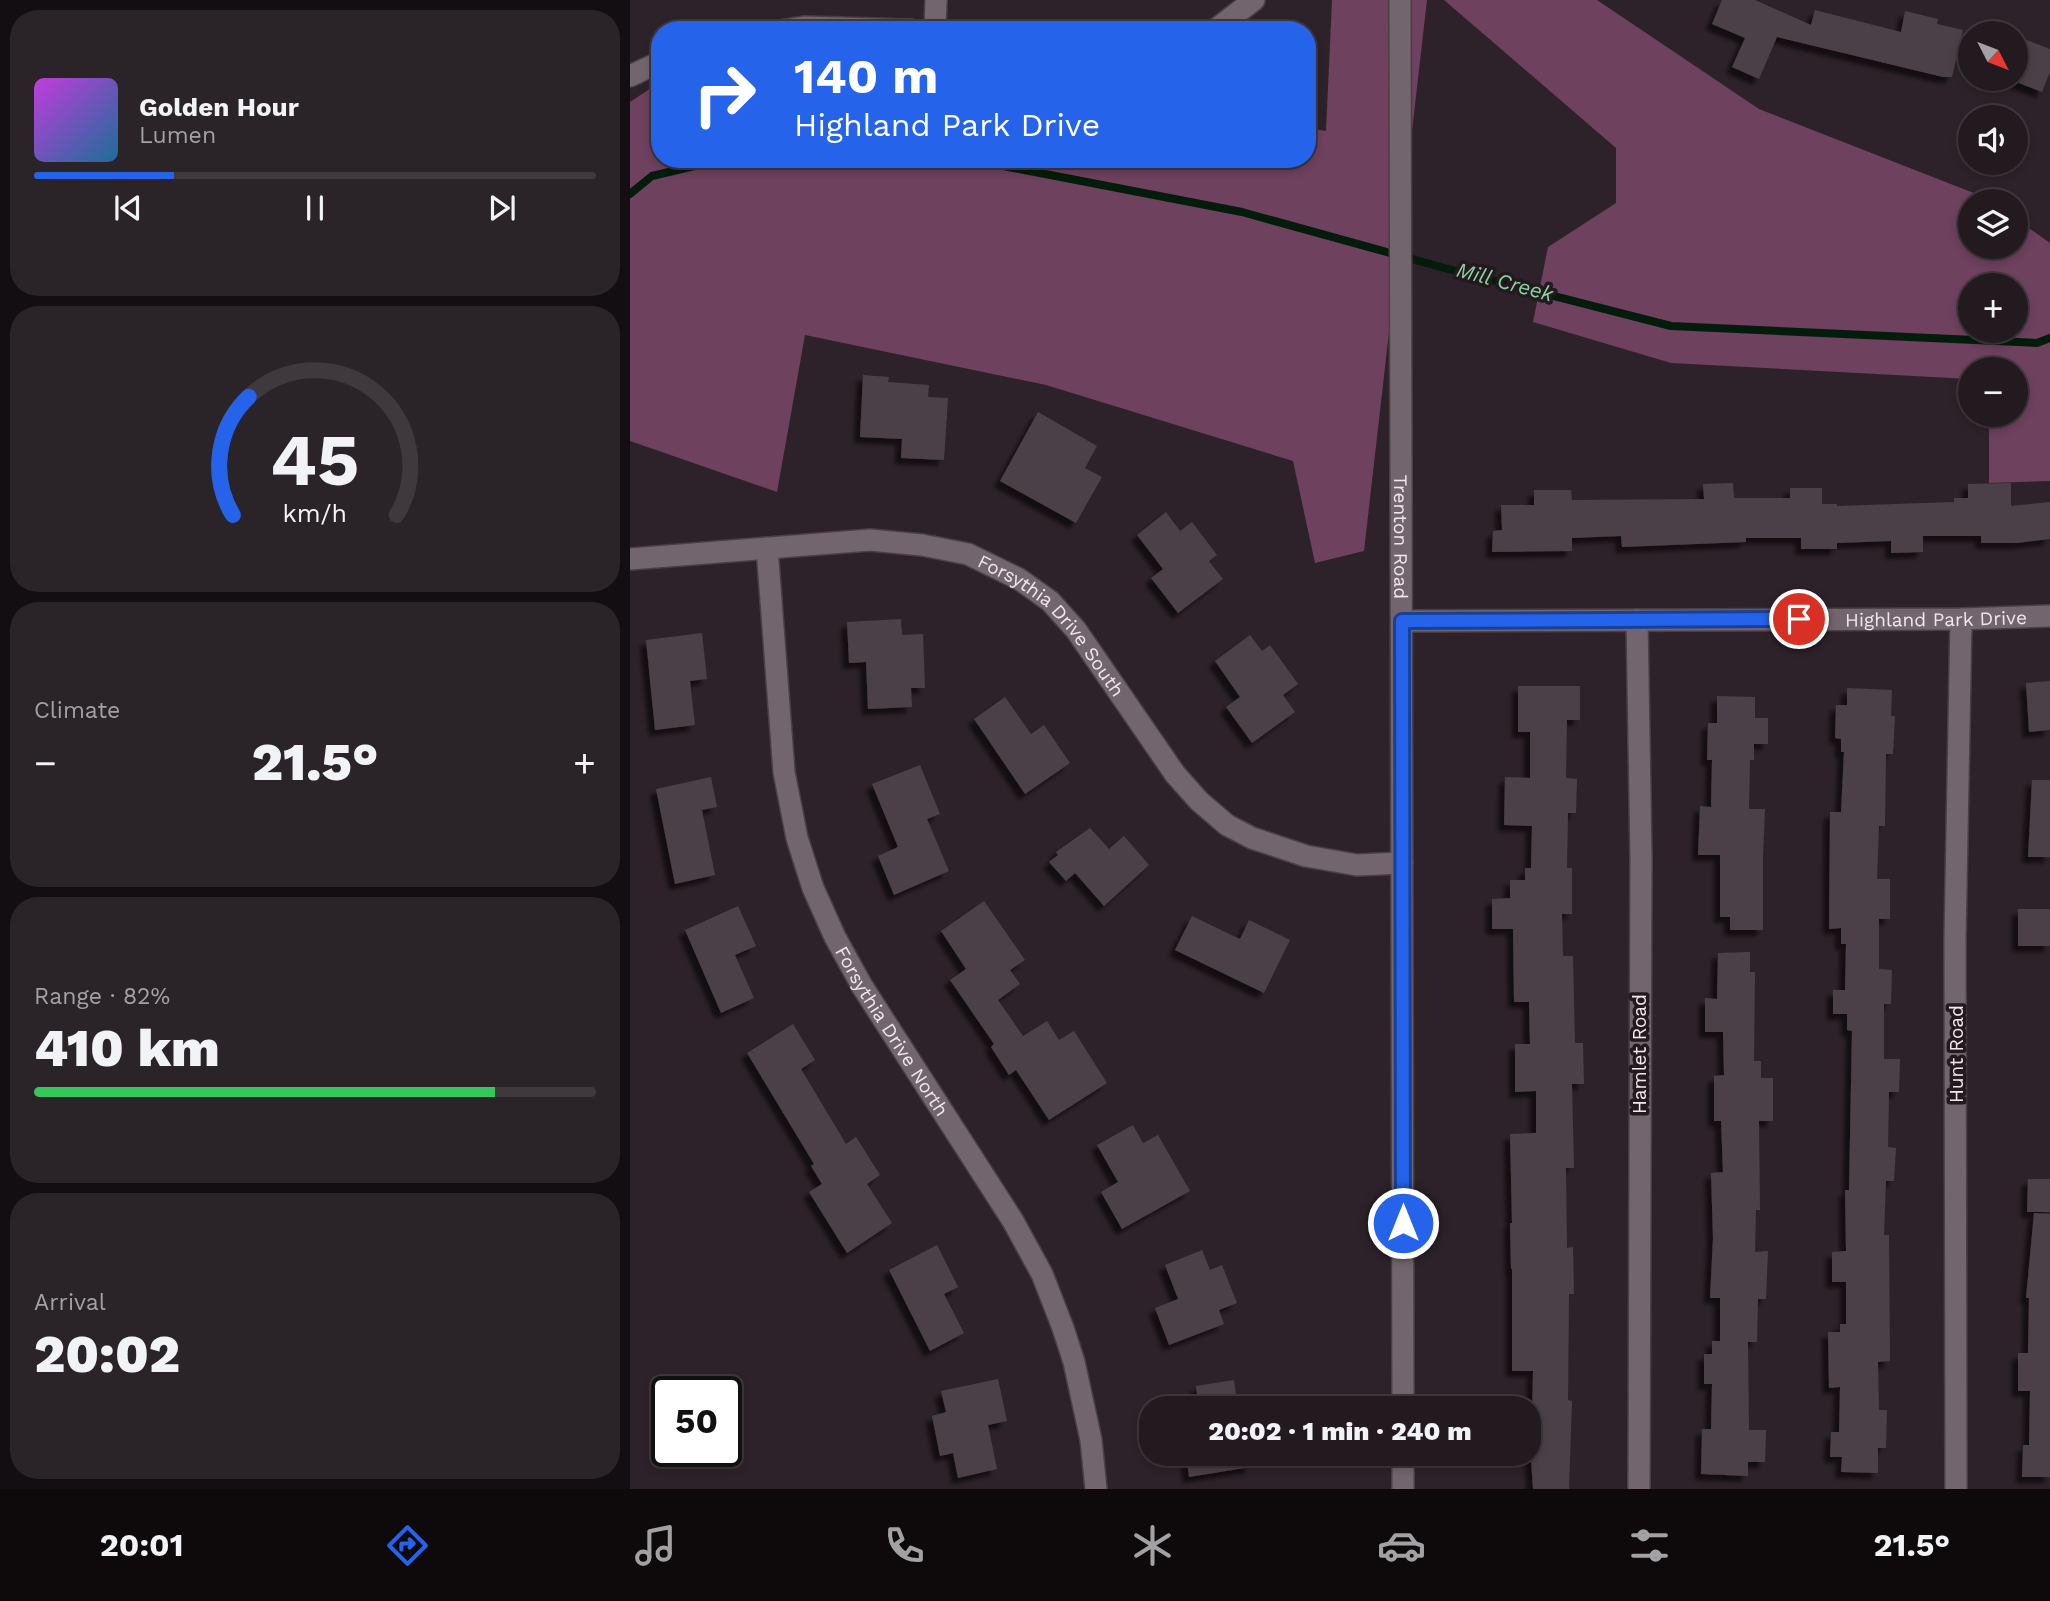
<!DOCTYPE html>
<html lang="en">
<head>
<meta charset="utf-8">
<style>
	body { margin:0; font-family:"Work Sans",sans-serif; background:#2a2328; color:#f1f3f6; height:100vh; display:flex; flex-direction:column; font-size:26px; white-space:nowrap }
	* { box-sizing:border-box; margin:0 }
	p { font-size:23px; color:#a2a1a4 }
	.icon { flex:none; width:38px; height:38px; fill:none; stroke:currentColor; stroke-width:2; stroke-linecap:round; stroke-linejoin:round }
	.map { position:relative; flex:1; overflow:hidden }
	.sheet { display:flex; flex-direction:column; gap:10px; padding:10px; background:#130e11; width:630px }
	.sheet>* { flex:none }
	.banner { position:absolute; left:21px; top:21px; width:665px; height:147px; border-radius:28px; box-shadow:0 4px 10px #0003,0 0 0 2px #3f383d; background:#2563eb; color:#fff; overflow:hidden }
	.needle { width:46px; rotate:132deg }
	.buttons { position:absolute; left:1328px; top:21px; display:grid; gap:14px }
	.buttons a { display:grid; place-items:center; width:70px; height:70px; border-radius:50%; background:#221a1f; box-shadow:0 4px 10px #0003,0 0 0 2px #3f383d; font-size:35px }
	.speed { position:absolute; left:21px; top:1376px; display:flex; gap:14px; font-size:35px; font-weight:700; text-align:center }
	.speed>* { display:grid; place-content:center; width:91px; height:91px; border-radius:50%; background:#221a1f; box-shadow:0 4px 10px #0003,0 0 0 2px #3f383d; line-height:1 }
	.speed .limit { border:4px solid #111; border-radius:10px; background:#fff; color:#111 }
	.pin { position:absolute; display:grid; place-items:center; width:60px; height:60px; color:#fff; margin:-30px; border:4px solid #fff; border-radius:50%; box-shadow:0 2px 7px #0007 }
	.me { position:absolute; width:77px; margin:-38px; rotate:0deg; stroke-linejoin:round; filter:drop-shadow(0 0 5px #0008) }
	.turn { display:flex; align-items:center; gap:24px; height:147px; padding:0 28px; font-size:32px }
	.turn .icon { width:91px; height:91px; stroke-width:2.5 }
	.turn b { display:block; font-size:49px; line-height:60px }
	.big { font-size:52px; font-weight:800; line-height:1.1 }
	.sheet .tile { flex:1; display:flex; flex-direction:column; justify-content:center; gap:10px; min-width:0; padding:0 24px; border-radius:28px; background:#2a2328 }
	.sheet .dial { align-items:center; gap:0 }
	.dial svg { height:182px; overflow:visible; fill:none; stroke:#3f383d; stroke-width:7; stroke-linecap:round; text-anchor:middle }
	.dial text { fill:#f1f3f6; stroke:none }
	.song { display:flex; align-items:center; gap:21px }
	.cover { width:84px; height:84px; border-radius:10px; background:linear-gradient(135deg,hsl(290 70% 55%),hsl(200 70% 35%)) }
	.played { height:7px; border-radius:4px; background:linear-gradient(90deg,#2563eb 25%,#3f383d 25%) }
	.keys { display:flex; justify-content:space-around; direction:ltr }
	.heat { display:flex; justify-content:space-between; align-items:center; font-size:38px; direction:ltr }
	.charge { height:10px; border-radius:5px; background:linear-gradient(90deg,#34c759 82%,#3f383d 0) }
	.trip { position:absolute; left:509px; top:1396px; width:402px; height:70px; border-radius:28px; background:#221a1f; box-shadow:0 4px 10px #0003,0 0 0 2px #3f383d; font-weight:800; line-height:70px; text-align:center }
	.tabs { display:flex; height:112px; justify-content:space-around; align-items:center; background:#0e0a0c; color:#a2a1a4 }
	.tabs .icon { width:49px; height:49px }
	.tabs .active { color:#2563eb }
	.tabs b { font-size:32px; color:#f1f3f6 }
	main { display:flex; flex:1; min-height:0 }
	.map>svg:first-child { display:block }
	.forest { fill:#6e415e; fill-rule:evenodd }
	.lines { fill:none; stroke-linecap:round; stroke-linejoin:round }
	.stream { stroke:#041c0c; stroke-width:8 }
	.building { fill:#4c4047; filter:url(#shadow) }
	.street-casing { stroke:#494046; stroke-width:24 }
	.secondary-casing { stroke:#494046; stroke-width:24 }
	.street { stroke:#73656d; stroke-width:21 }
	.secondary { stroke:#73656d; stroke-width:21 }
	.route-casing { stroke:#184099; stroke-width:18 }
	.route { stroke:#2563eb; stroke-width:12 }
	.labels { text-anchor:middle; stroke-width:7; stroke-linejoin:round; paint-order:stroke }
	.street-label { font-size:19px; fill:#efe7ec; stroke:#23191f }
	.water-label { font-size:21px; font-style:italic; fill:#8bd49f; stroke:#23191f }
</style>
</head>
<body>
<main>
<section class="sheet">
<div class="tile">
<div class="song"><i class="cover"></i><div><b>Golden Hour</b><p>Lumen</p></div></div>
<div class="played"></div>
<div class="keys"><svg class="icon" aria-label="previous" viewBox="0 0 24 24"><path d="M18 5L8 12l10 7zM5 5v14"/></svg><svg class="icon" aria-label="pause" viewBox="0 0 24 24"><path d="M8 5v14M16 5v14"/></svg><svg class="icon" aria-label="next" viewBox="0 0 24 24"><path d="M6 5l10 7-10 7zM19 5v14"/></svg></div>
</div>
<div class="tile dial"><svg viewBox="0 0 100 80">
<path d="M14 69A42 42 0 1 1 86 69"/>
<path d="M14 69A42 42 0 0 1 21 17" stroke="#2563eb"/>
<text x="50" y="56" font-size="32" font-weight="700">45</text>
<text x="50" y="72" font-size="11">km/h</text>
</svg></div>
<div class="tile"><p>Climate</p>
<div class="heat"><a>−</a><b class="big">21.5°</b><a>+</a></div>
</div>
<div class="tile"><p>Range · 82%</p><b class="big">410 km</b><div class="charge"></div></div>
<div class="tile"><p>Arrival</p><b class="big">20:02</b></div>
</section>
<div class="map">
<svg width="1420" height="1489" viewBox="0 0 1420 1489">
	<defs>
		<filter id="shadow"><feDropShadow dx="-6" dy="6" stdDeviation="2" flood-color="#0009"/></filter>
	</defs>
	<rect width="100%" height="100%" fill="#2d2229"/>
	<path class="forest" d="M702,0H797L734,551L685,563L663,461L416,385L175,335L147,492L0,441V102L30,82V159H677V128L696,131Z
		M814,0H967L1129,109L1354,197L1361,201H1340V247H1386V219L1420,243V481L1359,483V415H1386V369H1340V379L1041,363L903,322L918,247L986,203V148ZM1340,285H1386V331H1340Z"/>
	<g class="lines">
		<path class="stream" d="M337,159L612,212L818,269L1041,326L1407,343L1420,338
			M0,194L22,176L94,159"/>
	</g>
	<path class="building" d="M1092,0H1125L1181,25L1185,10L1271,32L1275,11L1308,19L1307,24L1333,30L1322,77H1313L1147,37L1129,79L1102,67L1115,38L1082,24Z
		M1386,36L1420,49V72L1412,92L1386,82Z
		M233,375L259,377L258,382L299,385L298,397L318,398L314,460L271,458L272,439L230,437Z
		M408,412L467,446L455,468L472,477L446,523L370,481Z
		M1103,483L1104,498H1160V488H1192V504H1207V506L1324,502V498H1338V484L1381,483V506L1420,502V539L1387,543H1351V536H1293V552L1261,553V541L1207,543V549H1171V538H1116V542L992,547L991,536L942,538V551L862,552L863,531L872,530L871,505H904V490H941L942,500L1074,499L1073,484Z
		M536,512L550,531L562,522L587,555L579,561L593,579L548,613L521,578L533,569L507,535Z
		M271,619L272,635L293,634L295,688H281L282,707L238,709L236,662L219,663L217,622Z
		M72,633L77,679L60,681L65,725L25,730L16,640Z
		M620,635L632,651L640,645L668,684L653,695L665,712L622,743L596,707L610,697L585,661Z
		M1420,681V730L1399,732L1396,683Z
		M888,686H950V720H937L936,778L947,779L946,813H938L937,868H942V914H932L933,956H943L945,1043H953L954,1084H942L944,1168H936L937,1248L943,1247L944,1294H939L938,1400L942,1401L939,1489H903L901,1460L903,1371H882V1269H881L880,1223H882L880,1134L906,1133V1091L885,1092V1044H900L899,1002H884L883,929H862V899L880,898V880H895V868H901L902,826L874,825L875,777L900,778V732H888Z
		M1217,688L1262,690L1261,716H1265L1263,754H1256L1255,826H1249L1247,879H1260V919H1249V969L1262,970L1261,1004H1254V1059H1270L1269,1092H1259L1258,1147L1266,1148L1264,1181H1256L1254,1235H1259L1260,1361L1248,1362L1249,1410H1257L1256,1448H1248V1473L1211,1472L1212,1457H1200L1201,1432H1209L1210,1387L1199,1388L1198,1332H1210V1324H1216V1282H1202V1252L1216,1251L1215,1190H1219L1222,1031L1217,1030V1014H1203V990H1215L1216,944H1211V928L1199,929L1200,812H1211L1214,752H1211V739L1205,738L1206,705H1217Z
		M1087,696L1125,697V718H1138V744H1124V760H1120L1119,809H1135L1133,856V930H1100V917H1090V855H1068L1070,806L1081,807L1082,760H1077L1078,723H1087Z
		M375,697L401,734L414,725L440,763L395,794L344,719Z
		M290,765L310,814L297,819L319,871L264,895L248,856L268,847L242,784Z
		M81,777L87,807L72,810L85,875L45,884L26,789Z
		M1402,780H1420V857H1398Z
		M460,828L479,849L494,836L519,865L474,906L445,873L436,881L419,862L428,855L426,852Z
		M354,901L395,960L380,970L390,984L368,1000L393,1036L417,1021L429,1040L444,1031L477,1083L419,1120L386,1070L379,1075L361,1047L364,1044L320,980L336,969L311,931Z
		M108,906L126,946L105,955L124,998L91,1013L55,930Z
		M1388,909H1420V946H1388Z
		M562,916L610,939L619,920L660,940L634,993L545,950Z
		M1120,952V972H1125L1124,1061H1131V1078H1143V1121H1129L1130,1210H1126L1125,1252L1138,1251L1136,1299H1128L1127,1342H1118L1119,1430H1136L1135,1462H1118V1476L1071,1474L1072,1429H1081L1082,1384H1074V1354H1082V1341H1090V1298H1080L1083,1238L1081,1173L1093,1172L1091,1121H1084V1076L1094,1075L1093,1032H1075V998L1087,999L1088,953Z
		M163,1024L185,1060L171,1069L216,1144L226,1137L250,1175L237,1184L262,1223L217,1253L179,1192L192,1184L181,1166L184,1164L117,1053Z
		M503,1125L513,1143L528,1135L560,1191L492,1229L471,1192L488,1182L467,1145Z
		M1398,1179H1420V1212H1397Z
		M1404,1213L1420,1214V1477H1392L1393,1445H1399L1400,1391H1388V1353H1398L1399,1298H1396Z
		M307,1245L328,1287L314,1294L334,1333L300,1351L259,1270Z
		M572,1250L580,1270L592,1265L607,1303L589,1310L594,1324L539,1345L525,1308L548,1299L535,1265Z
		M368,1379L377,1421L358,1425L367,1469L328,1478L323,1453L310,1456L302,1416L316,1412L311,1391Z
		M604,1380L608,1409H569L566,1386Z
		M556,1454H620L621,1467L559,1477Z"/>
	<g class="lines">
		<g class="street-casing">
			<g id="street">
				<path d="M155,30L174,27L280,30"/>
				<path d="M305,30L306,0"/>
				<path d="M585,30L624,0"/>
				<path d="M0,76L30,62"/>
				<path id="s1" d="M137,548L154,772L167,838L183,888L205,937L232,986L383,1221L412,1274L433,1328L444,1362L461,1440L466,1489"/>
				<path id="s2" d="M0,559L240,540L292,545L338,554L389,579L420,601L446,630L545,774L569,801L597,825L622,838L676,856L727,865L772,863"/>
				<path d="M1007,620L1011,857L1009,1489"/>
				<path id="s3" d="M772,621L1331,619L1420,616"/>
				<path d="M1326,1489L1325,939L1331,619"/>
			</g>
		</g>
		<g class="secondary-casing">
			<g id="secondary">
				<path id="s4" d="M770,0L773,1409"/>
				<path d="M773,1489V1454"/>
			</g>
		</g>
		<use href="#street" class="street"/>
		<use href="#secondary" class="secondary"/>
	</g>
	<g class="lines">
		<g class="route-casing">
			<path id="route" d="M773,1223L772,621L1169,619"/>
		</g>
		<use href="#route" class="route"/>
	</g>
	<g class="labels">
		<g class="street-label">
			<text dy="7" stroke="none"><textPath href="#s4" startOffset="537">Trenton Road</textPath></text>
			<text dy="7" stroke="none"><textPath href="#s3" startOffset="534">Highland Park Drive</textPath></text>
			<text dy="7" stroke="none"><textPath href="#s2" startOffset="452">Forsythia Drive South</textPath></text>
			<text dy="7" stroke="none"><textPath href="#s1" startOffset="508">Forsythia Drive North</textPath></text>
			<text transform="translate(1009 1054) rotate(-90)" y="7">Hamlet Road</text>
			<text transform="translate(1326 1054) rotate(-90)" y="7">Hunt Road</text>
		</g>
		<g class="water-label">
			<text transform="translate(875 282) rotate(15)" y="7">Mill Creek</text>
		</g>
	</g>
</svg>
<div class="buttons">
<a><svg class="needle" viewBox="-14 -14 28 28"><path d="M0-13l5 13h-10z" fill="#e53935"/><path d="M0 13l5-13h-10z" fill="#a2a1a4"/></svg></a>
<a><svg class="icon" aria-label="sound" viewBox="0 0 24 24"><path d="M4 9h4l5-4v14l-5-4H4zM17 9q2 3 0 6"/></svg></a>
<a><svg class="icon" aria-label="layers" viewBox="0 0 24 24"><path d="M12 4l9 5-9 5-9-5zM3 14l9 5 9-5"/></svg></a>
<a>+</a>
<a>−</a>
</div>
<div class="speed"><div class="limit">50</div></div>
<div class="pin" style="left:1169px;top:619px;background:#d93025"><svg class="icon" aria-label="arrive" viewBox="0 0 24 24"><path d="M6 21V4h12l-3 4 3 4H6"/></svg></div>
<svg class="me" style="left:773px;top:1223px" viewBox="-20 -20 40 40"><circle r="17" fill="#2563eb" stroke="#fff" stroke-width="3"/><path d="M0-11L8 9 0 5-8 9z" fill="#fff"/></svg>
<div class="trip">20:02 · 1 min · 240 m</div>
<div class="banner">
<div class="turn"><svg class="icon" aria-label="right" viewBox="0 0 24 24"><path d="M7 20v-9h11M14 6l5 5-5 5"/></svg><div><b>140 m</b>Highland Park Drive</div></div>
</div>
</div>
</main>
<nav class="tabs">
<b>20:01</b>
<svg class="icon active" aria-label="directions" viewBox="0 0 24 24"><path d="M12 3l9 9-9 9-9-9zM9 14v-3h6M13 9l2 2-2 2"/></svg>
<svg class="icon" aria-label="music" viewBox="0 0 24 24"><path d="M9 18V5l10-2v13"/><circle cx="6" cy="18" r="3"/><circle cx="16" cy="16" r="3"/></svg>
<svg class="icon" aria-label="phone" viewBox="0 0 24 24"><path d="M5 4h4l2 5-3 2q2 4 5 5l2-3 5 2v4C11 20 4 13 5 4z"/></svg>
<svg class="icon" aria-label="climate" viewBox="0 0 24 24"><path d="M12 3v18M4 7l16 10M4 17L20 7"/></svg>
<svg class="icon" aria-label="car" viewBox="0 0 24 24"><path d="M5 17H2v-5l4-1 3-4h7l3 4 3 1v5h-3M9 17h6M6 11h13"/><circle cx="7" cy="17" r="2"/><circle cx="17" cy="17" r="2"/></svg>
<svg class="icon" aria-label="filters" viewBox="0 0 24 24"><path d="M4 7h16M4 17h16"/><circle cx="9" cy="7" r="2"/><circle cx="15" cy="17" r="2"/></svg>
<b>21.5°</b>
</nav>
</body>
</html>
